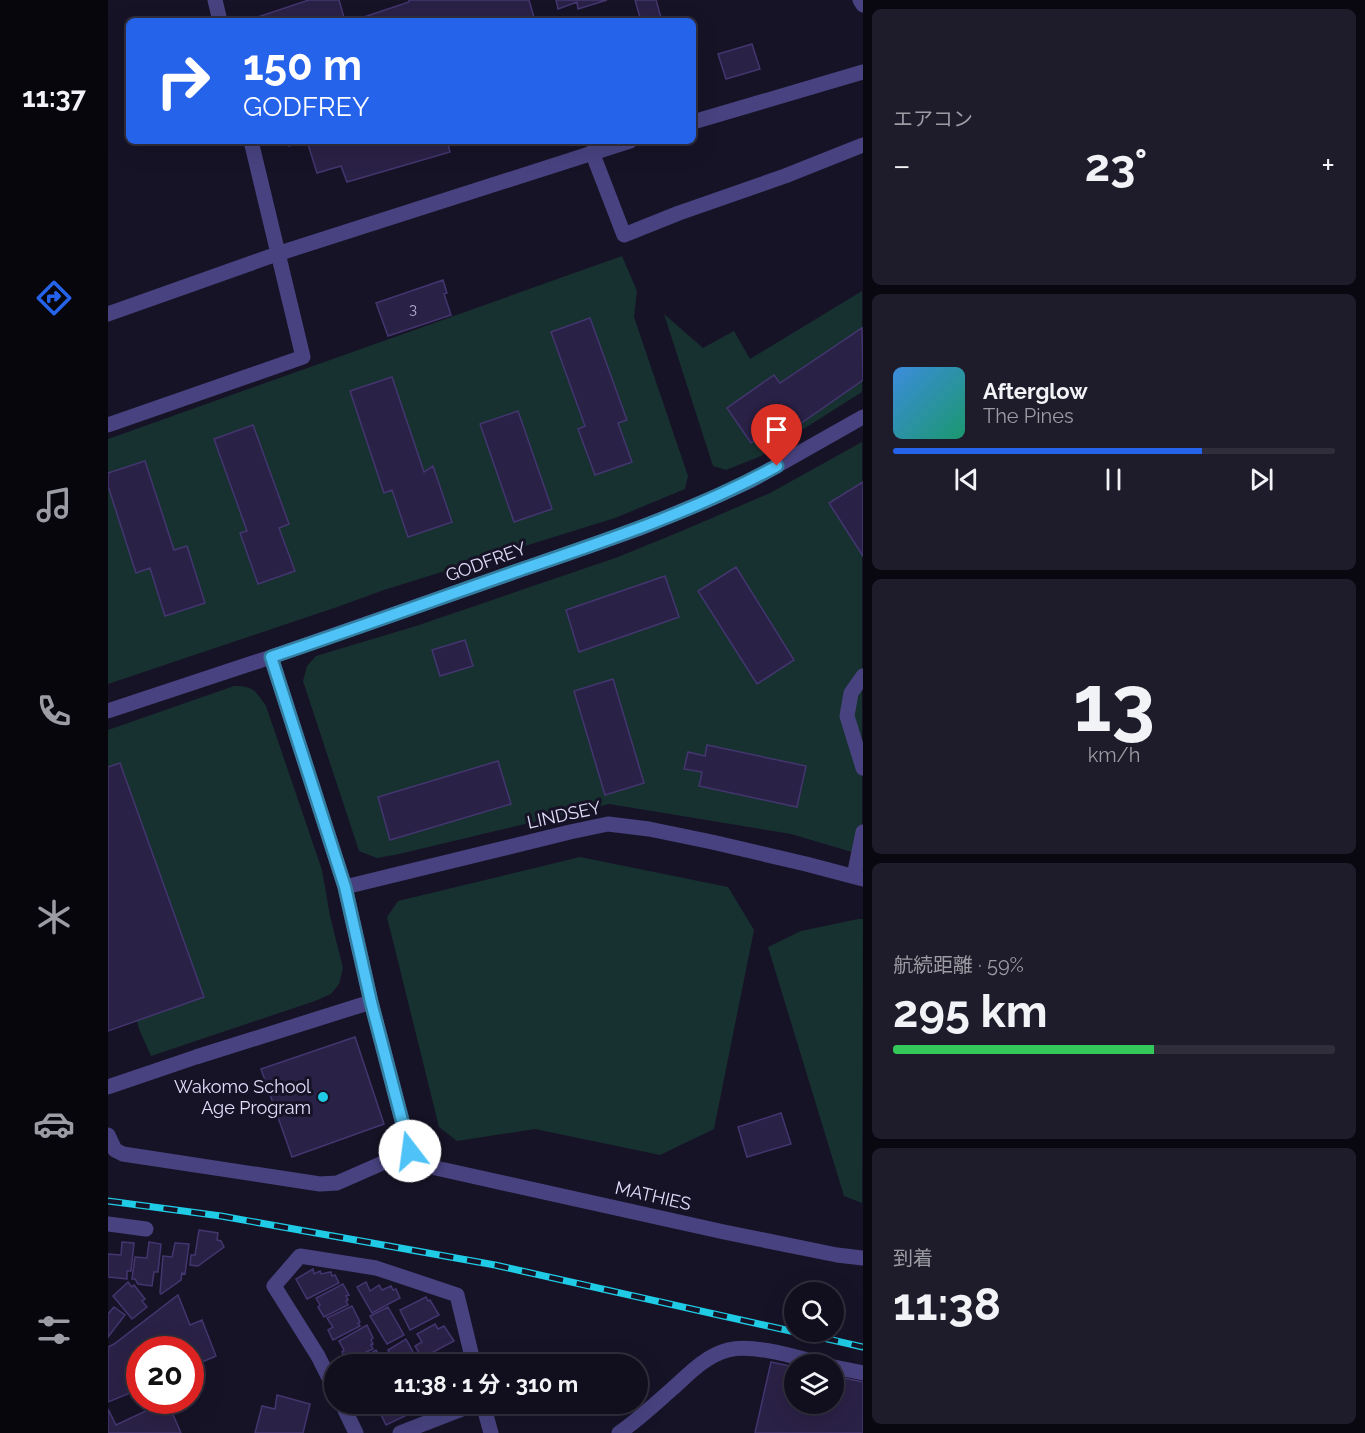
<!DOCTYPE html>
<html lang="ja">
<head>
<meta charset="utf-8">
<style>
	body { margin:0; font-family:Raleway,"Noto Sans JP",sans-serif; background:#1e1c2a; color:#f1f3f6; height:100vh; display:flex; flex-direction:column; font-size:22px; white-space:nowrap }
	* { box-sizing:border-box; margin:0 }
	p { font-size:20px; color:#9c9ca4 }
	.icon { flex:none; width:33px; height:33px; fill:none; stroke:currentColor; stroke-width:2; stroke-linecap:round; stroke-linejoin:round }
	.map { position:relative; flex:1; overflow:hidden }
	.drawer { display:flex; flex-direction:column; gap:9px; padding:9px; background:#090810; width:502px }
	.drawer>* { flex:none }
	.guide { position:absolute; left:18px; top:18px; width:570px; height:126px; border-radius:9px; box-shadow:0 6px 24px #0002,0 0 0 2px #302e3b; background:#2563eb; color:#fff; overflow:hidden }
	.fabs { position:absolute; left:676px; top:1282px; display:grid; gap:12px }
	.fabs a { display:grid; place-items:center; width:60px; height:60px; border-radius:50%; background:#110e1d; box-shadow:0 6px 24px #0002,0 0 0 2px #302e3b; font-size:30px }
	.speed { position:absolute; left:18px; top:1336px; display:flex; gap:12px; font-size:30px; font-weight:700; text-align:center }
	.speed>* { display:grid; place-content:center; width:78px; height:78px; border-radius:50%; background:#110e1d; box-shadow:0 6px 24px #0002,0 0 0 2px #302e3b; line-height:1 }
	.speed .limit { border:9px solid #d22; background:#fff; color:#111 }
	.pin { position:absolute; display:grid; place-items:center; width:51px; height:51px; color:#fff; margin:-62px -26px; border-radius:50% 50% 50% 0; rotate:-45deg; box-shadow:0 0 6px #0007 }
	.pin .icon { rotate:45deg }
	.me { position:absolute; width:66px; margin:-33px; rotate:345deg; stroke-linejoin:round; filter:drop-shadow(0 0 4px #0008) }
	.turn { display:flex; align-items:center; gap:21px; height:126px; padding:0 18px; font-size:27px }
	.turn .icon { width:78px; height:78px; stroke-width:2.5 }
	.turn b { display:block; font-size:42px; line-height:51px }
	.big { font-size:45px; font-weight:700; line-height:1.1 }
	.drawer .card { flex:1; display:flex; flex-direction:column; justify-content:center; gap:9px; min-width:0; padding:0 21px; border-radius:9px; background:#1e1c2a }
	.drawer .dial { align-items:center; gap:0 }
	.dial b { font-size:78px; line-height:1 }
	.song { display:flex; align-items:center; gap:18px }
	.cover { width:72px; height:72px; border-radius:9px; background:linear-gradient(135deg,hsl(210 70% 55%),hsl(160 70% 35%)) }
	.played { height:6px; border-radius:3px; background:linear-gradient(90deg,#2563eb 70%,#302e3b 70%) }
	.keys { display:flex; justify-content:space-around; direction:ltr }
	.heat { display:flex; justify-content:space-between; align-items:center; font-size:33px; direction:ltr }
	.charge { height:9px; border-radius:4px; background:linear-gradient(90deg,#34c759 59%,#302e3b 0) }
	.trip { position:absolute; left:216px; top:1354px; width:324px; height:60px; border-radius:30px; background:#110e1d; box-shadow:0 6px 24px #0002,0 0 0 2px #302e3b; font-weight:700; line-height:60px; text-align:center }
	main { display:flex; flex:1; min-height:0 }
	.tabs { display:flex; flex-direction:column; width:108px; justify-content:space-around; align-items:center; background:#07060c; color:#9c9ca4 }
	.tabs .icon { width:42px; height:42px }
	.tabs .on { color:#2563eb }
	.tabs b { font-size:27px; color:#f1f3f6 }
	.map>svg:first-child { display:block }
	.green { fill:#173030 }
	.building { fill:#2a2146; stroke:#43366f; stroke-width:1.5 }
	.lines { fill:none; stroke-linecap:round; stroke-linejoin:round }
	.minor { stroke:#484380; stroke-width:15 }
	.rail-casing { stroke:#1fcbe5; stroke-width:7 }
	.rail { stroke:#171327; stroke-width:4.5; stroke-dasharray:14; stroke-linecap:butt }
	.route-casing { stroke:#337fa1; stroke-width:15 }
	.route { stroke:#4fc3f7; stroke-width:10 }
	.poi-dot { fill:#1fcbe5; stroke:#171327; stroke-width:2 }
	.labels { text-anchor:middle; stroke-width:6; stroke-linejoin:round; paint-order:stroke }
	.number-label { font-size:15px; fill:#b3aece }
	.street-label { font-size:18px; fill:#e1ddfb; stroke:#171327 }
	.poi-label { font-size:18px; fill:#e1ddfb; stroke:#171327; text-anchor:end }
</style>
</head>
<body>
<main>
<nav class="tabs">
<b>11:37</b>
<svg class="icon on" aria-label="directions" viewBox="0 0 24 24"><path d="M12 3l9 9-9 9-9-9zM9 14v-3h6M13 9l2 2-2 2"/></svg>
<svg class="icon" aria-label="music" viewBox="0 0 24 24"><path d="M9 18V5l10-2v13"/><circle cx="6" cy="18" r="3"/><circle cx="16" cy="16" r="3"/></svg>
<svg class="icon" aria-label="phone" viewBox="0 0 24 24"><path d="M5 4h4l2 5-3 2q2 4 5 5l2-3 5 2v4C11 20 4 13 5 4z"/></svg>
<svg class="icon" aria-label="climate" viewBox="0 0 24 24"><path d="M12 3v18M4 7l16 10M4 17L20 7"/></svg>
<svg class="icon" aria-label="car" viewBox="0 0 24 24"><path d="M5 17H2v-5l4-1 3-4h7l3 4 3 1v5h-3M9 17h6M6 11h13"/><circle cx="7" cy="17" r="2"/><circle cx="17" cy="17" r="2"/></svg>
<svg class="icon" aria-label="filters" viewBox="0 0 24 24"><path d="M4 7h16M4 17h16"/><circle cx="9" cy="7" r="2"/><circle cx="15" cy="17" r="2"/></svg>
</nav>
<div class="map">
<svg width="755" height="1433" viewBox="0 0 755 1433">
	<rect width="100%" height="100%" fill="#171327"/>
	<path class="green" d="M514,256L529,291L526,317L580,476L577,489L507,518L276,590L232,606L0,684V439Z
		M754,291V392L653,456L618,470L605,466L556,314L595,348L626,331L642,359Z
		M754,442V855L683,834L501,804L291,854L269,858L251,851L195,681L199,666L208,656L308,626L510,557L576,530L662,493Z
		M126,686C145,686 147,690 158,706L214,870L222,916L235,968L231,984L223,994L207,1001L43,1056L31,1029L0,899V730Z
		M472,857L620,887L646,930L606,1129L552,1155L427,1129L349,1141L331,1127L279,917L290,901Z
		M750,919H755L754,1203L736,1196L660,947L693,931Z"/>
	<path class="building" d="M201,0H231L237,21H145L144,19Z
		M301,0H421L427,21H244L301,2Z
		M448,0H499L470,9L469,2L450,9Z
		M527,0H548L554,21H533Z
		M644,44L652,69L618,79L610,54Z
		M179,141H195L181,146Z
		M199,141H352L340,144L342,152L239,182L233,166L209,173Z
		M335,280L339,293L336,294L343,315L280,336L268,303Z
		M482,318L519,420L510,423L524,462L487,475L470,429L477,426L443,332Z
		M754,328L755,380L689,426L682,416L643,443L619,408L666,375L672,383Z
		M284,377L316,472L325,466L344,522L300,537L284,490L276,493L242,391Z
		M410,411L444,509L406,522L372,424Z
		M145,425L181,524L171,528L187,571L150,584L132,533L139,531L106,439Z
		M37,461L66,550L79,546L97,603L57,616L42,568L28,573L0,486V473Z
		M755,482V556L721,503Z
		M628,567L686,660L649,684L590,591Z
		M557,576L571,617L471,652L458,610Z
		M357,640L365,666L332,676L324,650Z
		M505,679L536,783L497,795L466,691Z
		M599,745L698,766L689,807L591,786L594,772L576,769L580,752L597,756Z
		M390,761L403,804L282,840L270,797Z
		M12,763L96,997L0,1031V767Z
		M247,1037L276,1124L184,1157L153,1069Z
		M673,1113L683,1144L639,1157L630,1127Z
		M91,1230L110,1233L109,1240L113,1241L116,1247L90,1266L82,1265L83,1255H87Z
		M14,1242L26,1243L23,1271H19V1279L0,1277V1254L13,1255Z
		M41,1242L53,1244L50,1272H46L44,1286L30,1284L27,1279H24L27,1257L39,1258Z
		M67,1243L81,1244L77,1274L74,1273L73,1280L53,1294L52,1293L55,1256L64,1257Z
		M205,1269L206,1274L212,1271L213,1274L223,1272L224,1276L227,1275L231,1283L199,1299L188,1279Z
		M20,1282L24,1287L26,1285L37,1299L34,1301L39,1307L24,1319L5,1296Z
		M258,1282L262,1291L271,1285L274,1290L283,1286L285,1290L288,1289L292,1298L264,1313L249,1287Z
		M235,1284L241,1295L238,1296L240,1300L238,1301L240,1305L216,1317L210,1307L212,1305L208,1298Z
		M70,1295L82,1325L94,1320L108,1356L82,1367V1350H32V1389L0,1402V1347L6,1344Z
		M318,1297L320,1301L322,1300L331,1315L302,1330L292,1310Z
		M244,1306L252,1322L250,1323L252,1326L225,1340L220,1330L225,1327L219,1318Z
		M6,1307L17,1315L0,1337V1314Z
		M280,1307L296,1335L279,1344L262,1316Z
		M327,1324L330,1329L336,1326L346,1341L314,1358L307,1346L314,1342L309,1334Z
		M259,1325L265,1338L263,1340L265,1344L263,1345L265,1349L239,1361L234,1352L236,1350L231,1341Z
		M298,1339L312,1365H289L280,1350Z
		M268,1350L277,1365H245V1364Z
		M342,1355L348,1365H328L327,1364Z
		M663,1362L687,1367V1404H726V1376L755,1382V1433H647Z
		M169,1395L202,1404L195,1433H147L154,1406L167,1409Z
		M59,1401L73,1433H0V1409L8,1425Z
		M273,1404H300L302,1408L299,1410L301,1414L278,1425L269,1406Z"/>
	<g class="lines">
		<path class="minor" d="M107,0L112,21
			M752,0L755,5
			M585,122L755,72
			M484,152L516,235L571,213L677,176L755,145
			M0,314L169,254L522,141
			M0,425L195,357L143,141
			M163,657L237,887L263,1002L302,1151L328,1168L616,1232L729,1255L755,1258
			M755,676L743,693L739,716L755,768
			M0,711L163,657L530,529L600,500L642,481L755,417
			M746,876L755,832
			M237,887L462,832L500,824L541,829L604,842L698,864L755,879
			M0,1087L88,1057L263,1002
			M0,1135L7,1150L15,1154L212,1184L229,1183L302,1151
			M0,1224L38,1229
			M726,1367L755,1373
			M226,1388L210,1356L166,1286L192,1256L268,1268L349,1295L366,1365
			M234,1404L248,1433
			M375,1404L383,1433
			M292,1433L367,1404
			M511,1433C530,1420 547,1404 564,1389C581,1374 597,1356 620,1350C647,1343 693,1359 719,1365"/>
		<g class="rail-casing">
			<path id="rail" d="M0,1201L113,1216L387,1265L687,1332
				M689,1332L755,1347"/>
		</g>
		<use href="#rail" class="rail"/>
	</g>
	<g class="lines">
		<g class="route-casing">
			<path id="route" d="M302,1151L263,1002L237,887L163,657C246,629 329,599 412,570C500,540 587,511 669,466"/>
		</g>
		<use href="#route" class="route"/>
	</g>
	<circle class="poi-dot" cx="215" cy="1097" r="6"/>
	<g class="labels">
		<g class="number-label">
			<text x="305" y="314">3</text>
		</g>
		<g class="street-label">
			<text transform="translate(378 562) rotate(-20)" y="6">GODFREY</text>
			<text transform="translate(456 815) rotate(-12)" y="6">LINDSEY</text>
			<text transform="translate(545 1196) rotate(13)" y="6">MATHIES</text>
		</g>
		<g class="poi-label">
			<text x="203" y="1093">Wakomo School<tspan x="203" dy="21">Age Program</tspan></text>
		</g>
	</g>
</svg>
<div class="fabs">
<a><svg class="icon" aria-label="search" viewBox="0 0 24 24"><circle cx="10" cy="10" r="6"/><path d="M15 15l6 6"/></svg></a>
<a><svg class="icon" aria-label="layers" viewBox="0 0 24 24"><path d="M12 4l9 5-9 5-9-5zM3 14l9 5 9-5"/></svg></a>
</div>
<div class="speed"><div class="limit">20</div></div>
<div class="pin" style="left:669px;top:466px;background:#d93025"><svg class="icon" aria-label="arrive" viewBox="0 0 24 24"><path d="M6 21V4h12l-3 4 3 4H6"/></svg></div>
<svg class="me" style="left:302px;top:1151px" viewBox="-20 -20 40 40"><circle r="19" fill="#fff"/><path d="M0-13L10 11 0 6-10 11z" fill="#4fc3f7"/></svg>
<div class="trip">11:38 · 1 分 · 310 m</div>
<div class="guide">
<div class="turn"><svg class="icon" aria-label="right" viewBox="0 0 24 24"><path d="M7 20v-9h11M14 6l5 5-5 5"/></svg><div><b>150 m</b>GODFREY</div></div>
</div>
</div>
<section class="drawer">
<div class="card"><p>エアコン</p>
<div class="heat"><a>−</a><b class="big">23°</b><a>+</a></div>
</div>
<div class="card">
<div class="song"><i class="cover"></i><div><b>Afterglow</b><p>The Pines</p></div></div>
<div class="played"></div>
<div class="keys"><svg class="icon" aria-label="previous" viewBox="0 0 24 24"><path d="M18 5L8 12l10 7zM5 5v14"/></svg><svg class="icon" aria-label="pause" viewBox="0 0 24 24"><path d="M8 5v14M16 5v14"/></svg><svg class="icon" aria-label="next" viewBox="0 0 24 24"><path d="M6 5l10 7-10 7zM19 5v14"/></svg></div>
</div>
<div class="card dial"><b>13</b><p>km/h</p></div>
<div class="card"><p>航続距離 · 59%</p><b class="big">295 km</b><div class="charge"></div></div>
<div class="card"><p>到着</p><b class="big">11:38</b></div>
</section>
</main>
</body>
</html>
